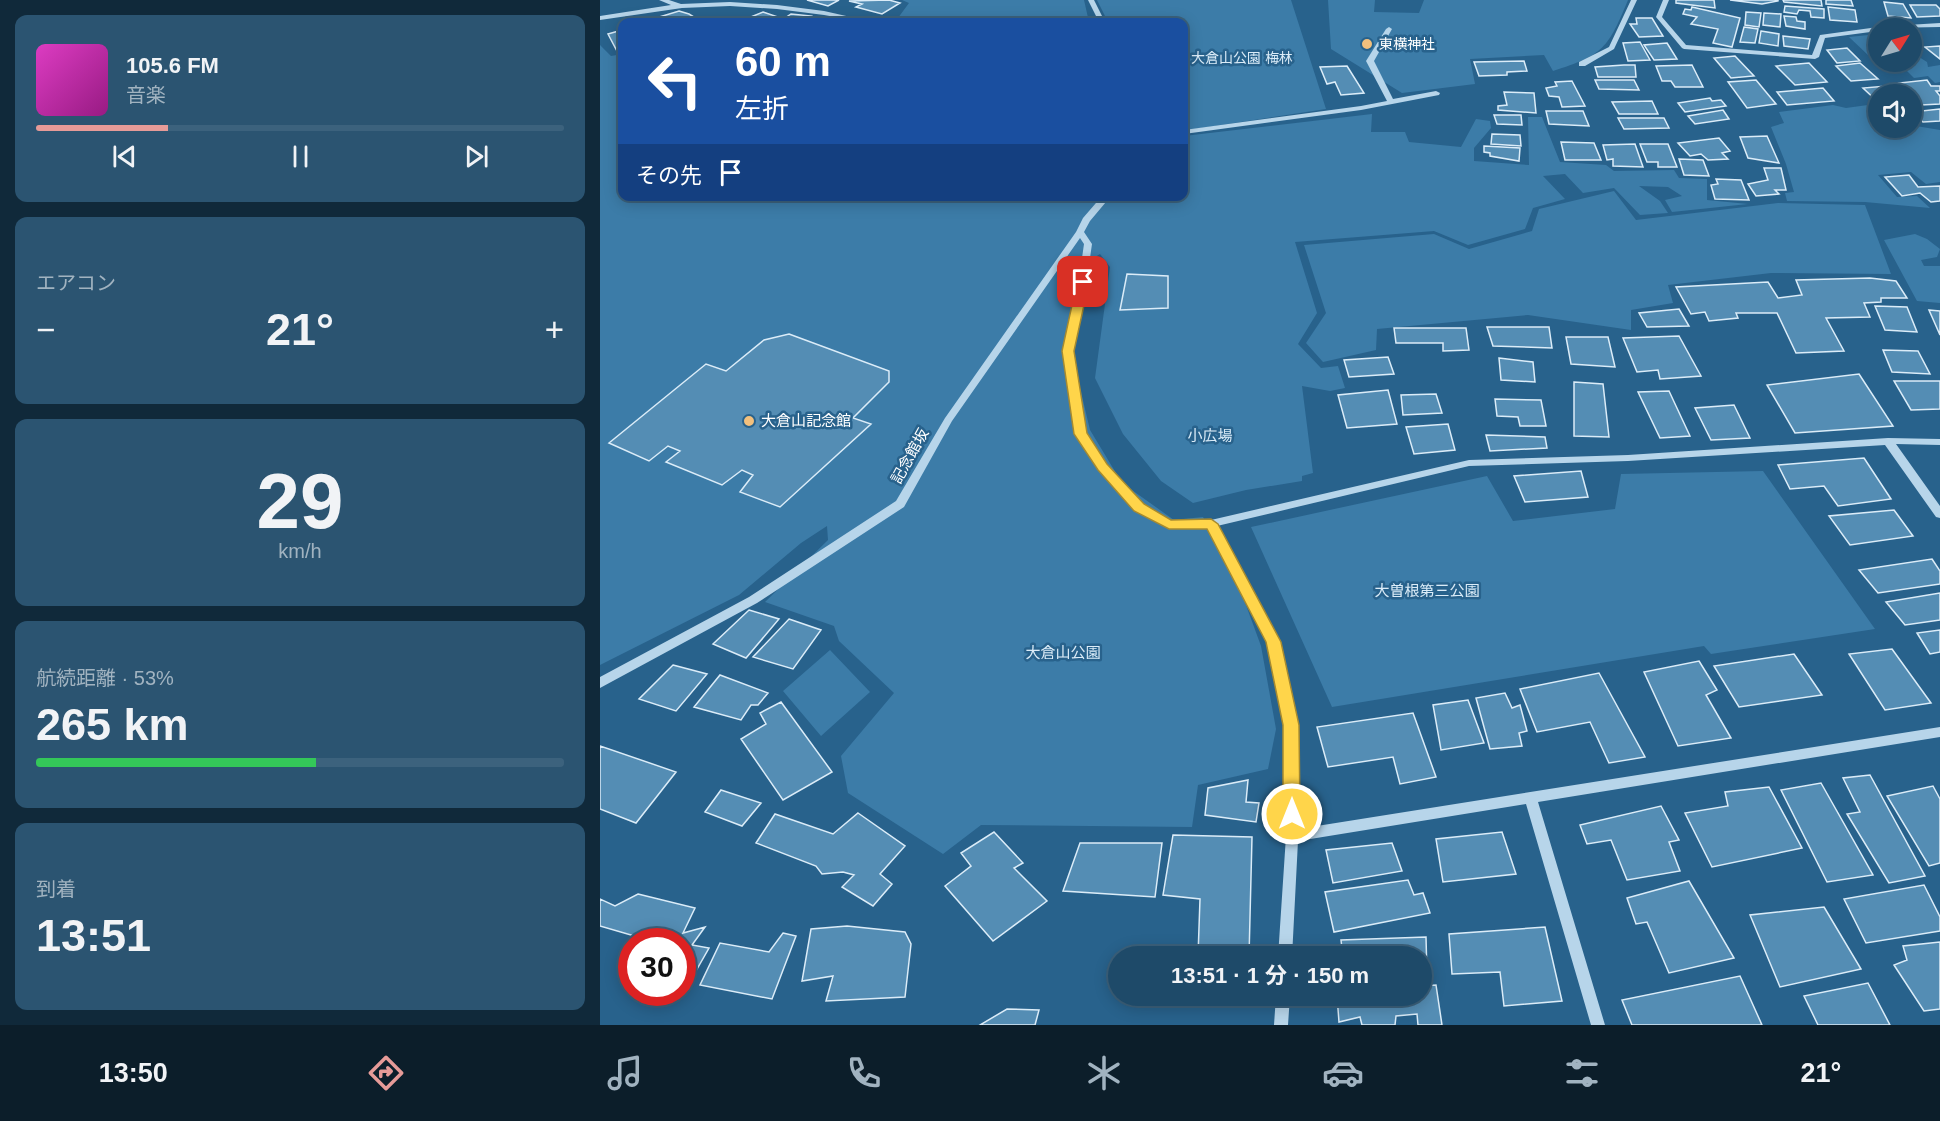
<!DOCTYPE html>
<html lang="ja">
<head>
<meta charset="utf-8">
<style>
	body { margin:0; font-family:Arial,"Noto Sans JP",sans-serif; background:#2b5471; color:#f1f3f6; height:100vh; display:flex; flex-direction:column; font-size:22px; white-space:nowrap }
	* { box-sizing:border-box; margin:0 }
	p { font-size:20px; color:#a1b3c0 }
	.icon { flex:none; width:33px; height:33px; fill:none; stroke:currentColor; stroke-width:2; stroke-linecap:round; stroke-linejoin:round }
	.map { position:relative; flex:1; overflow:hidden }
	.side { display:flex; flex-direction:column; gap:15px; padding:15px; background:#10293a; width:600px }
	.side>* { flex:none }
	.top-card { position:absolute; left:18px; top:18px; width:570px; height:183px; border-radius:12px; box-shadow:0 3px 15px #0003,0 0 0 2px #3c627d; background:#1a4fa0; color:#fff; overflow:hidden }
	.needle { width:39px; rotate:53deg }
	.fabs { position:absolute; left:1268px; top:18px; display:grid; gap:12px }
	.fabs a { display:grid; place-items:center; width:54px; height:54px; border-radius:50%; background:#1e4a69; box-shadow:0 3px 15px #0003,0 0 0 2px #3c627d; font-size:30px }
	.speed { position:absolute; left:18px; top:928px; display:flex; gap:12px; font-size:30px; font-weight:700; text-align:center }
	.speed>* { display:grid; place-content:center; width:78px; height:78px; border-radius:50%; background:#1e4a69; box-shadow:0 3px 15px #0003,0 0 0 2px #3c627d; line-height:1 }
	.speed .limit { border:9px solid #d22; background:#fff; color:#111 }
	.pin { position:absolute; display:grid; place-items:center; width:51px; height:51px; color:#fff; margin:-26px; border-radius:12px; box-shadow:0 3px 9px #0006 }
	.me { position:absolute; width:66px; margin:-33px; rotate:0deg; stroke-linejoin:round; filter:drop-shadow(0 0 4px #0008) }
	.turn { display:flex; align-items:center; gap:21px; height:126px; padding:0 18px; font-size:27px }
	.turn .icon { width:78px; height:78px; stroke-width:2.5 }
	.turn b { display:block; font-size:42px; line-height:51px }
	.then { display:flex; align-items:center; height:57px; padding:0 18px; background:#0003; gap:12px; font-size:22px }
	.big { font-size:45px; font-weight:700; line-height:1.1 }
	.side .tile { flex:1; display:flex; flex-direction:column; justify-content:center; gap:9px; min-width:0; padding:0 21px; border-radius:12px; background:#2b5471 }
	.side .dial { align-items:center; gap:0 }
	.dial b { font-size:78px; line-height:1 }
	.song { display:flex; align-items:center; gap:18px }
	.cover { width:72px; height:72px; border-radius:9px; background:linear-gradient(135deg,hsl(310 70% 55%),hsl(310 70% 35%)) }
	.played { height:6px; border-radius:3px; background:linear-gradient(90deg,#e69b98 25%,#3c627d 25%) }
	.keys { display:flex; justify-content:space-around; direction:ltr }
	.heat { display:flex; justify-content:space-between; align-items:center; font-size:33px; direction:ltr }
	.charge { height:9px; border-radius:4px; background:linear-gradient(90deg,#34c759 53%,#3c627d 0) }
	.trip { position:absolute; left:508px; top:946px; width:324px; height:60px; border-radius:30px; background:#1e4a69; box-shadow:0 3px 15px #0003,0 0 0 2px #3c627d; font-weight:700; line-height:60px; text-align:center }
	.dock { display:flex; height:96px; justify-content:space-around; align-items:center; background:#0c1e2a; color:#a1b3c0 }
	.dock .icon { width:42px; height:42px }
	.dock .selected { color:#e69b98 }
	.dock b { font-size:27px; color:#f1f3f6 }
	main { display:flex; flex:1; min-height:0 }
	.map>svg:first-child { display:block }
	.green { fill:#3c7ca8 }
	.building { fill:#548db4; stroke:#dbecf8; stroke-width:1.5 }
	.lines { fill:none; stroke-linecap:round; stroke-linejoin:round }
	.minor { fill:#b7d5ea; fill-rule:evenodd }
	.route { fill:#ffd54a; stroke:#a68a30; stroke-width:1.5 }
	.poi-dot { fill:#f2c07d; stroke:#28628c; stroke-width:2 }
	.labels { text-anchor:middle; stroke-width:5; stroke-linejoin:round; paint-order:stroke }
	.far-poi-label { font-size:14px; fill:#fff; stroke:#28628c; text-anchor:start }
	.far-park-label { font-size:14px; fill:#dbecf8; stroke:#28628c }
	.poi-label { font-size:15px; fill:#fff; stroke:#28628c; text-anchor:start }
	.park-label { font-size:15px; fill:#dbecf8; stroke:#28628c }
	.street-label { font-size:15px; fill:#fff; stroke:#28628c }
</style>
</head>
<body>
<main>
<section class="side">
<div class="tile">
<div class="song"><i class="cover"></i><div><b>105.6 FM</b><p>音楽</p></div></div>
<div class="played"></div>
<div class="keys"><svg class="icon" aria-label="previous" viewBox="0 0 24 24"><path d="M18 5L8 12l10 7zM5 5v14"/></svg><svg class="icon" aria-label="pause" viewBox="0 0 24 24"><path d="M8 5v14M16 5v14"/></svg><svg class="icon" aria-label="next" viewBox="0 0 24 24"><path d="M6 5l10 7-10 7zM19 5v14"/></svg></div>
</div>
<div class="tile"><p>エアコン</p>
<div class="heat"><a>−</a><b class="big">21°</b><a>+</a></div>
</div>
<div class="tile dial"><b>29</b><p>km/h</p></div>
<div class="tile"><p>航続距離 · 53%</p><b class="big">265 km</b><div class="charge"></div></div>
<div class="tile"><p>到着</p><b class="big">13:51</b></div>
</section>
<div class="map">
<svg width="1340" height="1025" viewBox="0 0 1340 1025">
	<rect width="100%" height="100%" fill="#28628c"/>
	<path class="green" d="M302,0H484L489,22H295L309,3Z
		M497,0H691L726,109L588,130L584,128V22H508Z
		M728,0H775L774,12L819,13L824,0H1028C1008,48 1004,55 953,71L944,55L870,59L875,84L802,93L731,49Z
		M1278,34V56H1269L1249,37Z
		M0,45L11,56L22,54V196H584V136L772,114L771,132H805L809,142L861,147L876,119L890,121L891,128L874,148V161L929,165L928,117H942L960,162L1006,165L1014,171L1074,170L1079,178L1107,179V200L1148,204L1072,212L1065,200L1082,196L1068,187L1039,186L1060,201L1068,213L1040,215L1014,188L983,193L965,174L943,176L965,199L933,208L925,229L868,245L834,231L695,242L717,313L698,344L721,368L738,366L745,388L730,391L702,386L713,473L702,476V481L646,490L593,503L561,481L523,434L495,378L510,267L500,254L481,266L467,333L490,430L522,483L574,520L603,517L643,597L661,646L676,729L668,769L598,785L592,827L381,825L343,854L248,793L241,756L294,693L239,641L234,626L165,602L228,540L227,526L201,543L139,595L0,665Z
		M1311,52L1327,62L1328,67L1340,65V82L1335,83L1328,76L1314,78L1298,62H1311Z
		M1275,104L1278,107V128H1311V121L1316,126L1340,130V182L1326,184L1311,172L1278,175L1297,197L1317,196L1330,208L1265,202L1187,201L1185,193L1194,192L1186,164L1171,127L1184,123L1179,112L1233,105L1246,108Z
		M1014,191L1036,220L1178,203L1265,205L1291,274L1171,273L1068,285L1073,303L1031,310V330L928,315L777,329L776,350L723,362L706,343L726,313L704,245L834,234L869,249L932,231L939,209Z
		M1315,234L1327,239L1340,249L1337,257L1321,260L1324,266H1340V303L1317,301L1284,240Z
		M1163,471L1275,629L1111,654L1104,646L732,707L651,527L887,476L913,521L1015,509L1021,474Z
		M230,650L270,692L221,736L183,691Z"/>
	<path class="building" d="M207,0H239L228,6Z
		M289,0L300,3L282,14L256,7L262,4L249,1Z
		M1076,0H1114L1115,8L1076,3Z
		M1130,0H1178V1L1162,4Z
		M1183,0H1221L1222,6L1184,2Z
		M1226,0H1251L1253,6L1226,4Z
		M1284,2L1303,4L1311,18L1288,16Z
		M1310,5H1336L1340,9V16L1317,17Z
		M1185,6L1224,9V18L1211,17L1210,11L1199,10L1197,14L1184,12Z
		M1092,7L1140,18L1132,47L1113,43L1118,29L1091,24L1097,17L1083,14L1085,9L1091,10Z
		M1228,7L1255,10L1257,22L1230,20Z
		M79,11L89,14L102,22H63L56,18Z
		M163,12L178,17L169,21L172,22L141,21Z
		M1146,12L1161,13L1159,27L1145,25Z
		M1164,13L1181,14L1180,27L1163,25Z
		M191,14L211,16L203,22H179Z
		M1184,16L1196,17L1197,21L1205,22V29L1186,26Z
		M1036,18H1052L1063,36L1039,37L1030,24H1037Z
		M1144,27L1158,29L1155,43L1140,42Z
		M22,30V51L18,53L8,34Z
		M1161,31L1179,34L1178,46L1159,43Z
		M1183,36L1210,39L1208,49L1184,46Z
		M1040,42L1050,60L1028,61L1023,43Z
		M1067,43L1077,59L1054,60L1044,45Z
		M1340,46V59L1325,47Z
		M1247,48L1260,61L1237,63L1227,50Z
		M1135,56L1154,76L1131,78L1114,58Z
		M924,61L927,71L907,72V75L879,76L874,62Z
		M1209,63L1227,82L1195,85L1176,66Z
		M1260,63L1278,79L1251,81L1236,66Z
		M1024,65H1035L1036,77H998L995,67Z
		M1092,65L1103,87H1075L1071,81H1062L1056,66Z
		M747,66L764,93L741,95L735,82L727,84L720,67Z
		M995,80H1034L1039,90L999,89Z
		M1156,80L1176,104L1147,108L1128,82Z
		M1327,80L1331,86H1340V91H1336L1340,96V104L1321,105L1299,83Z
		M972,81L985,106L962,107L959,97L949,96L946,88L957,86L955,82Z
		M1287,86L1296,94H1278V102L1263,88Z
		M1223,88L1234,101L1187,105L1177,92Z
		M904,92L934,93L936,113L898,110V106L907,105Z
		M1110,98L1112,101L1121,100L1126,106L1085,112L1078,103Z
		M1052,101L1058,114H1019L1012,102Z
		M1340,109V121L1323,122L1312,112Z
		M1123,110L1129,119L1095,124L1088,116Z
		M946,111H983L989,126L949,124Z
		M894,115H921L922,125L897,124Z
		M1018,118H1064L1069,128L1024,129Z
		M892,134L920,135L921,146L891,144Z
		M1167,136L1179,163L1148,158L1140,137Z
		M1119,138L1130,151L1122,153L1128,159L1108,160L1101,154L1090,156L1078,143Z
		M961,142L994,143L1001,160H965Z
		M1035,144L1043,167L1013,166V159L1007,160L1003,145Z
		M1040,144H1068L1077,167H1058V162H1047Z
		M884,146L920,148L919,161L890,156V153L884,152Z
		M1079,159L1103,160L1109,176L1084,175Z
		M1164,168H1181L1186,190H1175L1179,194L1156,196L1148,184L1168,180Z
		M1309,175L1318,187L1340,186V201L1331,202L1320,193L1302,196L1285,177Z
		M1116,179L1141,180L1149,200L1115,199L1111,185L1118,184Z
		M527,274L568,276V308L520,310Z
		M1270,278L1296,281L1307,298H1281V302L1264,303L1270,317L1226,318L1244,351L1196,353L1177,313H1136L1138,318L1109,321L1105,312L1091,314L1076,287L1168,282L1178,298L1202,295L1196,280Z
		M1275,306L1307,307L1317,332L1285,330Z
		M1079,309L1089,326L1047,327L1039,313Z
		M1329,310L1340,311V335Z
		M887,327H949L952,348L893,346Z
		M794,328H866L869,350L843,351V343H796Z
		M189,334L289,371V382L253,418L271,424L180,507L140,492L153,475L142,470L122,485L66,462L80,451L68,446L49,461L9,443L106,364L126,371L164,340Z
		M1079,336L1101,376L1060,379L1058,370L1037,372L1023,338Z
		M966,337H1008L1015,367L971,364Z
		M1283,350L1318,351L1330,374L1292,372Z
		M788,357L794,374L749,377L744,360Z
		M899,358L933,362L935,382L901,380Z
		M1259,374L1293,426L1195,433L1167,385Z
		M1294,381H1340V409L1311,410Z
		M974,382L1003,384L1009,437L974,436Z
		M788,390L797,424L747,428L738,395Z
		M1069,391L1090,436L1060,438L1038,392Z
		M836,394L842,413L803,415L801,395Z
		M895,399L941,400L946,426H920L918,417L897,416Z
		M1134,405L1150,438L1111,440L1095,408Z
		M848,424L855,450L814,454L806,427Z
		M886,435L945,437L947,448L890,451Z
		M1264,458L1291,499L1238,506L1224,486L1190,489L1178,465Z
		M981,471L988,497L925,502L914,476Z
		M1294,510L1313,536L1250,545L1229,516Z
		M1332,559L1340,571V584L1278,593L1259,570Z
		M1340,593V620L1305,625L1286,602Z
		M149,610L179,619L146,658L113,644Z
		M189,619L221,630L193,669L153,657Z
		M1340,630V652L1330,654L1317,633Z
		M1292,649L1331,703L1285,710L1249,654Z
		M1194,654L1222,695L1139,707L1114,666Z
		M1099,661L1117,690L1106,695L1131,738L1078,746L1044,672Z
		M73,665L107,674L76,711L39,699Z
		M999,673L1045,757L1009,763L990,722L937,732L920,689Z
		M120,675L168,693L158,705H151L141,720L94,707Z
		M905,693L912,708L920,705L927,731L919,733L922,746L890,749L876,698Z
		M868,700L884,743L841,750L833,705Z
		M181,702L232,772L183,800L141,739L166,724L160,713Z
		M813,713L836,777L800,784L793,757L728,767L717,727Z
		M0,746L76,772L36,823L0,809Z
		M1270,775L1325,876L1289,883L1247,814L1260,812L1243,778Z
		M648,780L646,802L659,803L656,822L605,815L608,788Z
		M1221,783L1273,875L1227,882L1181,790Z
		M1333,786L1340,799V863L1329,866L1287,796Z
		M1169,787L1202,848L1112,867L1085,813L1128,806L1125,792Z
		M121,790L161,803L142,826L105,812Z
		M1061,806L1079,840L1069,842L1080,871L1027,880L1011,840L987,844L980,825Z
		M258,813L305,846L280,874L292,884L273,906L242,887L254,875L243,872L222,874L216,866L156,843L175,814L233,834Z
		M394,832L423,863L414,868L447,901L393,941L345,886L371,866L361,853Z
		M902,832L916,874L843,882L836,839Z
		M573,835L652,837L649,957L598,956L600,899L563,895Z
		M480,843H562L555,897L463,891Z
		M792,843L802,871L733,883L726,850Z
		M808,880L814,895L823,893L830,913L734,932L725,892Z
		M1089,881L1134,958L1069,973L1047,922L1036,924L1027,898Z
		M1324,885L1340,917V931L1266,943L1244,899Z
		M38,894L95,908L83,933L105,927L92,945L109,948L93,976L82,971V942H55L0,926V899L15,906Z
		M1224,907L1261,969L1180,987L1150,915Z
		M247,926L305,932L311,944L305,997L226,1001L233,976L202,981L211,929Z
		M945,927L962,1001L904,1006L900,972L852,974L849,934Z
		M183,933L196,936L172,999L100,985L120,943L169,952Z
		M826,937L827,976H822V957H743L741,940Z
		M1340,942V1009L1324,1011L1294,965L1307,960L1303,946Z
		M1140,976L1162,1025H1032L1022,1000Z
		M1268,983L1290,1025H1218L1204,996Z
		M836,985L842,1025H818L817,1014L796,1016L795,1025H762L760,1017L739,1022L737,996H822V986Z
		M407,1009L439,1010L435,1025H380Z"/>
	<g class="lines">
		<path class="minor" d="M59,0H69L81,4L130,2L177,5L224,11L273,22H263L224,15L177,9L130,6L82,8L0,20V16L71,5Z
			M488,0H494L505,22H499Z
			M1031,0H1037L1014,49L985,66H979V62L1009,47Z
			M1063,0H1069L1062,17L1086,45L1212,55L1220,35L1278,27L1281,28H1278V31L1225,38L1219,57L1215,59L1084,49L1082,48L1056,17Z
			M1340,23V27L1288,28L1291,26Z
			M789,27L792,29L774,61L793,99L836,91L840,93L839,95L761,110L584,134V130L761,106L787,101L766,61L786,29Z
			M502,196H511L490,221L484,232L492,244L484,300L473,351L486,434L506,465L543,504L571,521L611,520L869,460L1028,455L1288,438L1340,439V445L1296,444L1340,506V518L1336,517L1285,445L1028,461L869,466L617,526L680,642L697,725L698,829L1340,727V737L938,802L1005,1025H991L926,804L698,841L692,957H678L686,836L685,725L668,642L608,528L569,529L535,510L498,469L476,434L463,351L476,300L484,244L480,238L352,421L304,507L157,603L0,688V677L149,597L296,501L345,418L476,232L483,218Z
			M676,996H690L688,1025H674Z"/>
	</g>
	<path class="route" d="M483,278L489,282L474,351L487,433L507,464L544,504L571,520L611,519L618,524L681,642L699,725L700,814L698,819H686L683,814V725L666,642L607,529H569L534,511L498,470L474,434L462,351L477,282Z"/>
	<g class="poi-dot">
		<circle cx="767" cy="44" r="6"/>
		<circle cx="149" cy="421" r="6"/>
	</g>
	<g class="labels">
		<g class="far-poi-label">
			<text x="779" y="49">東横神社</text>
		</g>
		<g class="far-park-label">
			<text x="642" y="63">大倉山公園 梅林</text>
		</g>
		<g class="poi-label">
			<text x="161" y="426">大倉山記念館</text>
		</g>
		<g class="park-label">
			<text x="610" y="441">小広場</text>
			<text x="827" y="596">大曽根第三公園</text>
			<text x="463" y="658">大倉山公園</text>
		</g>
		<g class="street-label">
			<text transform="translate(310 456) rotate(-61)" y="5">記念館坂</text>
		</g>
	</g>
</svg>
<div class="fabs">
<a><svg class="needle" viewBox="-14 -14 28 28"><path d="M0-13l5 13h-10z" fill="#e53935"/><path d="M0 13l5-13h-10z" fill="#a1b3c0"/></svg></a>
<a><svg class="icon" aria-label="sound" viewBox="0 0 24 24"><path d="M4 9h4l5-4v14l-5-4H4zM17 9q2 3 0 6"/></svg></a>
</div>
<div class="speed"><div class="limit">30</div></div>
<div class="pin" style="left:483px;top:282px;background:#d93025"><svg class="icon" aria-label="arrive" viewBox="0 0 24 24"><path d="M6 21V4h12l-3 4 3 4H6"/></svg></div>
<svg class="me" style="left:692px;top:814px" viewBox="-20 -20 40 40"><circle r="17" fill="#ffd54a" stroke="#fff" stroke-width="3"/><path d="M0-11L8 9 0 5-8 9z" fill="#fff"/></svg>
<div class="trip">13:51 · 1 分 · 150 m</div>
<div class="top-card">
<div class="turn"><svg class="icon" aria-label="left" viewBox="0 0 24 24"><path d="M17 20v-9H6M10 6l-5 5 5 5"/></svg><div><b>60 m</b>左折</div></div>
<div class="then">その先<svg class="icon" aria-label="arrive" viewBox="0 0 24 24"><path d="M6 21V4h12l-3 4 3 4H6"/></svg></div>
</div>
</div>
</main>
<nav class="dock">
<b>13:50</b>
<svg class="icon selected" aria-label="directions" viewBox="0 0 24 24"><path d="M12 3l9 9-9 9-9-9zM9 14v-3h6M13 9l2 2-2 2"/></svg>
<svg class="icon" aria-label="music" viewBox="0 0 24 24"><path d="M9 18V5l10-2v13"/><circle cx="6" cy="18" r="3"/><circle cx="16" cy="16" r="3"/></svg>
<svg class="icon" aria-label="phone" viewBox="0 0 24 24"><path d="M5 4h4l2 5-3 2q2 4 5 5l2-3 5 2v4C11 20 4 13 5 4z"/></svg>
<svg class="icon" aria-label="climate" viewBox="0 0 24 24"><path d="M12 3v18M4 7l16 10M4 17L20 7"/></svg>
<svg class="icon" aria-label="car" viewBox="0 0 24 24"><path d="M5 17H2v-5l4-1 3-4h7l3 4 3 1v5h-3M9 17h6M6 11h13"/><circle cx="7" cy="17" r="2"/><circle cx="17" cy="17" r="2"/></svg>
<svg class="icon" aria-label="filters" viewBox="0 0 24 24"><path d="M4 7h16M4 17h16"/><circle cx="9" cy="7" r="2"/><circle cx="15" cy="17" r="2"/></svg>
<b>21°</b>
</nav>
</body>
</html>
